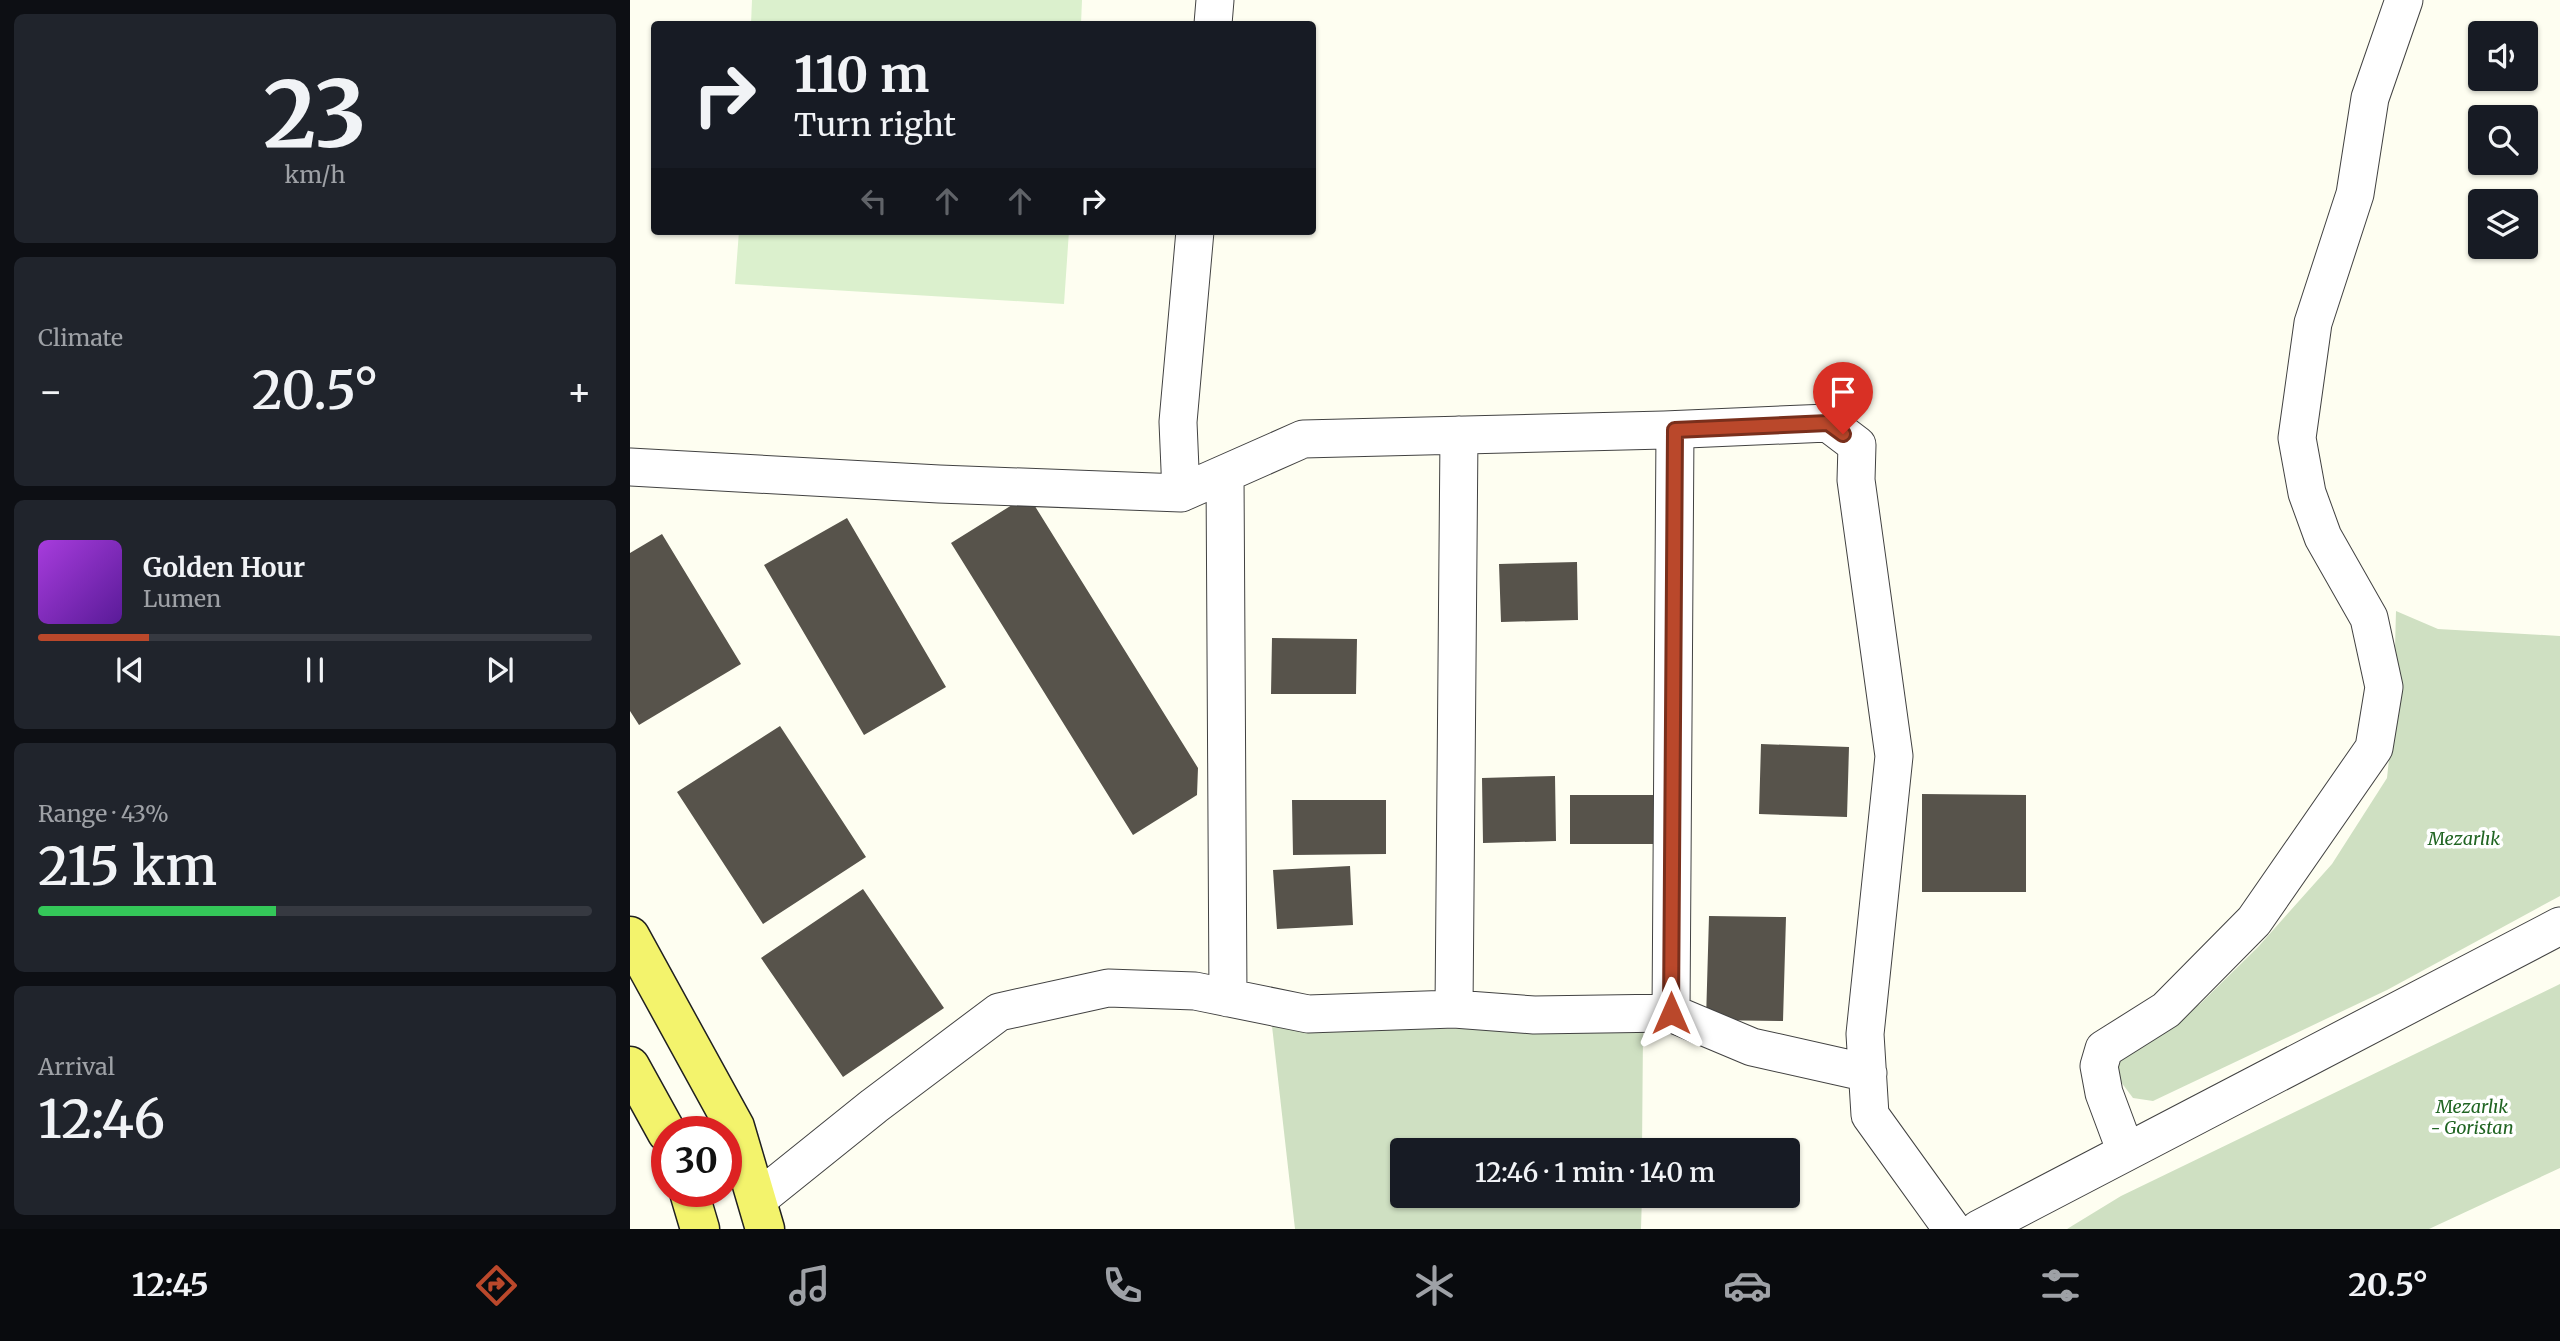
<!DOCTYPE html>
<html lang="en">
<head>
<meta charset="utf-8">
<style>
	body { margin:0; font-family:Merriweather,serif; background:#20242c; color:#f1f3f6; height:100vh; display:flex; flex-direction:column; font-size:26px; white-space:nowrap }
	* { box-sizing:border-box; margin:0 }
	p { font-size:23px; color:#9ea1a6 }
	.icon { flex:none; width:38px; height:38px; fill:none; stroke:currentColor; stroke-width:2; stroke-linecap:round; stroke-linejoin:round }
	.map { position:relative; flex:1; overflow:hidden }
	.panel { display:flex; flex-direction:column; gap:14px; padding:14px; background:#0d0f14; width:630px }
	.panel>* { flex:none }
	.banner { position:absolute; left:21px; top:21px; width:665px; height:214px; border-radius:7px; box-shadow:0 2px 5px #0004; background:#171b24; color:#f1f3f6; overflow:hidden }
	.controls { position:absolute; left:1838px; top:21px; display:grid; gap:14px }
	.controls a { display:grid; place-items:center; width:70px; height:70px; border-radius:7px; background:#171b24; box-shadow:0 2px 5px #0004; font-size:35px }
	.speed { position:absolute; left:21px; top:1116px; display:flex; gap:14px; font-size:35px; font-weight:700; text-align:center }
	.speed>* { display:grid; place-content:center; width:91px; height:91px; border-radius:50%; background:#171b24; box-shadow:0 2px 5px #0004; line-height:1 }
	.speed .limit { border:10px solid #d22; background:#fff; color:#111 }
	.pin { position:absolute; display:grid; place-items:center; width:60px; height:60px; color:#fff; margin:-72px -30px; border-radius:50% 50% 50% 0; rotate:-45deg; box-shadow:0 0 7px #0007 }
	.pin .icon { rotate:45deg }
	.me { position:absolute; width:77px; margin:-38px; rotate:0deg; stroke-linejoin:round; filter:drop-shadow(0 0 5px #0008) }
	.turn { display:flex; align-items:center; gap:24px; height:147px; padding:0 28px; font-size:32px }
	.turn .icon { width:91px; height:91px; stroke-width:2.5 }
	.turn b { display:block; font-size:49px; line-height:60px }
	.lanes { display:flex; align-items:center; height:66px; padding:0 28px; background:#0003; justify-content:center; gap:35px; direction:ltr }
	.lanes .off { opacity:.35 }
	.big { font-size:52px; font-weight:600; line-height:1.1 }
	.panel .card { flex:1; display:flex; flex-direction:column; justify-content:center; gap:10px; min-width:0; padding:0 24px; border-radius:10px; background:#20242c }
	.panel .dial { align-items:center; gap:0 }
	.dial b { font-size:91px; line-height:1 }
	.song { display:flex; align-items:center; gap:21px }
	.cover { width:84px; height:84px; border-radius:10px; background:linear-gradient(135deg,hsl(280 70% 55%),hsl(270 70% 35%)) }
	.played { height:7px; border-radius:4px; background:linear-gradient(90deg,#ba482b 20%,#363941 20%) }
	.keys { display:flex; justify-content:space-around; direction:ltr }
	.heat { display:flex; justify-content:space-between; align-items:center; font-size:38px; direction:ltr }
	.charge { height:10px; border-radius:5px; background:linear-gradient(90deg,#34c759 43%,#363941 0) }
	.trip { position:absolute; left:760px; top:1138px; width:410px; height:70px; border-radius:7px; background:#171b24; box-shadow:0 2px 5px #0004; font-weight:600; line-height:70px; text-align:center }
	.dock { display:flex; height:112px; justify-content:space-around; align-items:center; background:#090b0e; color:#9ea1a6 }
	.dock .icon { width:49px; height:49px }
	.dock .on { color:#ba482b }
	.dock b { font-size:32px; color:#f1f3f6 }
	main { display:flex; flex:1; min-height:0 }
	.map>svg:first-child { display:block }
	.cemetery { fill:#cfe0c2 }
	.pitch { fill:#dbf0cd }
	.building { fill:#57534b }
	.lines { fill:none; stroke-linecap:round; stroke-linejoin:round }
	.minor-casing { stroke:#424242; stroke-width:39 }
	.major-casing { stroke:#202020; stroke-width:41 }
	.minor { stroke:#fff; stroke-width:37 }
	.major { stroke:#f3f36c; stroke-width:38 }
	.route-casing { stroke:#792f1c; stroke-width:18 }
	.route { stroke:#ba482b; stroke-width:12 }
	.labels { text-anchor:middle; stroke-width:7; stroke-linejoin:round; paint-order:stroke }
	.park-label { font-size:18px; font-style:italic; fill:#216523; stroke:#fff }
</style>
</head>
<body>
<main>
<section class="panel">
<div class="card dial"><b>23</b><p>km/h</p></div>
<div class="card"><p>Climate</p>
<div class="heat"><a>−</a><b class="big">20.5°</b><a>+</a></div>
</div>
<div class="card">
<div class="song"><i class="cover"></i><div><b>Golden Hour</b><p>Lumen</p></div></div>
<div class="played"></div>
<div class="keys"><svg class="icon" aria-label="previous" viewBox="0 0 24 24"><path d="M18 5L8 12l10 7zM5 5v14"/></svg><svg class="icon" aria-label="pause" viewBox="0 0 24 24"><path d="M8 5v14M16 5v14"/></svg><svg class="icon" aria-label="next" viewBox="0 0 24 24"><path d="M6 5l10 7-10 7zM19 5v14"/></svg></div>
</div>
<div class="card"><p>Range · 43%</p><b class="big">215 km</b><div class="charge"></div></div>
<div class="card"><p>Arrival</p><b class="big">12:46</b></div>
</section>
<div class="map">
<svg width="1930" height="1229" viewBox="0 0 1930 1229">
	<rect width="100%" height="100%" fill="#fefef1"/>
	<path class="cemetery" d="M1766,611L1808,629L1930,636V896L1757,990L1523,1101L1503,1098L1482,1070L1481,1055L1570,1004L1628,947L1702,864L1757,778L1763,722Z
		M1930,984V1168L1799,1229H1437L1491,1196Z
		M642,1026L1013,1032L1012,1150H772V1195H1012L1011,1229H665Z"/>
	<path class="pitch" d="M122,0H452L451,24H121Z
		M109,231H439L434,304L105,284Z"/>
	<path class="building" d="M398,495L568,768L567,795L503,835L321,543Z
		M217,518L316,687L234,735L134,565Z
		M32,534L111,664L9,725L0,711V553Z
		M947,562L948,620L871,622L869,564Z
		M642,638L727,639L726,694H641Z
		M150,726L236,857L133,924L47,792Z
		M1131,744L1219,747L1217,817L1129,814Z
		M925,776L926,841L853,843L852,778Z
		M1292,794L1396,795V892H1292Z
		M940,795H1024L1025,844H940Z
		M662,800H756V854L663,855Z
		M720,866L723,925L647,929L643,870Z
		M233,889L314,1008L213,1077L131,958Z
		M1079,916L1156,917L1153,1021L1076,1020Z"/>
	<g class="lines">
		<g class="minor-casing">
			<path id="minor" d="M583,24L585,0
				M0,467L309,484L551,493L673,439L1034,430L1198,423L1227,445L1226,480L1264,756L1235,1034L1240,1115L1322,1229
				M595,474L598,998
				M551,493L548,422L565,231
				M824,1009L829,435
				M1041,1013L1045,430
				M1496,1152L1474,1093L1469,1066L1474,1049L1536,1010L1624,921L1744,748L1754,687L1739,618L1693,537L1677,493L1667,438L1683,323L1725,194L1740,98L1774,0
				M127,1200L244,1106L369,1012L478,988L565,991L678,1014L824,1009L904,1015L1041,1013L1122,1047L1238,1073
				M1349,1229L1930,926"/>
		</g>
		<g class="major-casing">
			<path id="major" d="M0,936L105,1127L135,1229
				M0,1066L37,1133
				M59,1192L70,1229"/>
		</g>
		<use href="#minor" class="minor"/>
		<use href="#major" class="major"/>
	</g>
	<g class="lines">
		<g class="route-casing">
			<path id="route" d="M1041,1013L1045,430L1198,423L1213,434"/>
		</g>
		<use href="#route" class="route"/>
	</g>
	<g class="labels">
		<g class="park-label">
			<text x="1834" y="845">Mezarlık</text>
			<text x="1842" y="1113">Mezarlık<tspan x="1842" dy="21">- Goristan</tspan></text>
		</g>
	</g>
</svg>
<div class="controls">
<a><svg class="icon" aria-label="sound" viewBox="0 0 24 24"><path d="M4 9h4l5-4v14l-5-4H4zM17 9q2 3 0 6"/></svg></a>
<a><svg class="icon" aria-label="search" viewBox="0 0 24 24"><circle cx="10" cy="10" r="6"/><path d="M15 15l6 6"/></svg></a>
<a><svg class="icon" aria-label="layers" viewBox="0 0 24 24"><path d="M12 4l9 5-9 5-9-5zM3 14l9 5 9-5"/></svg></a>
</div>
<div class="speed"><div class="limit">30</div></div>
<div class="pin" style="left:1213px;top:434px;background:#d93025"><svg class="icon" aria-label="arrive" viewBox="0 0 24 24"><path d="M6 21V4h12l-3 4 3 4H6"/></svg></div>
<svg class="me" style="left:1041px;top:1013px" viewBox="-20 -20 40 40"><path d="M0-17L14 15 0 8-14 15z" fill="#ba482b" stroke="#fff" stroke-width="4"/></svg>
<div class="trip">12:46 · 1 min · 140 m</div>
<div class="banner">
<div class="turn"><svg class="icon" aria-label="right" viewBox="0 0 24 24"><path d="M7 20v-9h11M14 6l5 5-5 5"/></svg><div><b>110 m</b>Turn right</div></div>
<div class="lanes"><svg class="icon off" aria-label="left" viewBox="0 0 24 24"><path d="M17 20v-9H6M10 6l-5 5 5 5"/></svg><svg class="icon off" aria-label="ahead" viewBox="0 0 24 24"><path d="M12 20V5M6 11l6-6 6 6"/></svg><svg class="icon off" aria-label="ahead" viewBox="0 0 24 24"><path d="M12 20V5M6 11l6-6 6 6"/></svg><svg class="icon" aria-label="right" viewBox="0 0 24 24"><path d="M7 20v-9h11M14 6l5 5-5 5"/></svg></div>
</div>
</div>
</main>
<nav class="dock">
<b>12:45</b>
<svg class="icon on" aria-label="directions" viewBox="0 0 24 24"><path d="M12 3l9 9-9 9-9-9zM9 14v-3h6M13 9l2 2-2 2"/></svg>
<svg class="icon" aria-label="music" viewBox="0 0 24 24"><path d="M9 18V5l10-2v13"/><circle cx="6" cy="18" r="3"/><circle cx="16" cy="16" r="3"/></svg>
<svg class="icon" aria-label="phone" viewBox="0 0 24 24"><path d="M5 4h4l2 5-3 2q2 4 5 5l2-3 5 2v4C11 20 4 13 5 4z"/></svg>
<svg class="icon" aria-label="climate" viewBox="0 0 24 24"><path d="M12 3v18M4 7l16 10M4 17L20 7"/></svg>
<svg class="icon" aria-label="car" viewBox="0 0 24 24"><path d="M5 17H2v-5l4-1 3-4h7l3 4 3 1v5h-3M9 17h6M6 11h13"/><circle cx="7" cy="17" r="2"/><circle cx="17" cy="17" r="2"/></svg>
<svg class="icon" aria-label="filters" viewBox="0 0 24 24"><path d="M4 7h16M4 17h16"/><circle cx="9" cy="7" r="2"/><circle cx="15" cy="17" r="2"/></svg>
<b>20.5°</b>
</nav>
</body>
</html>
